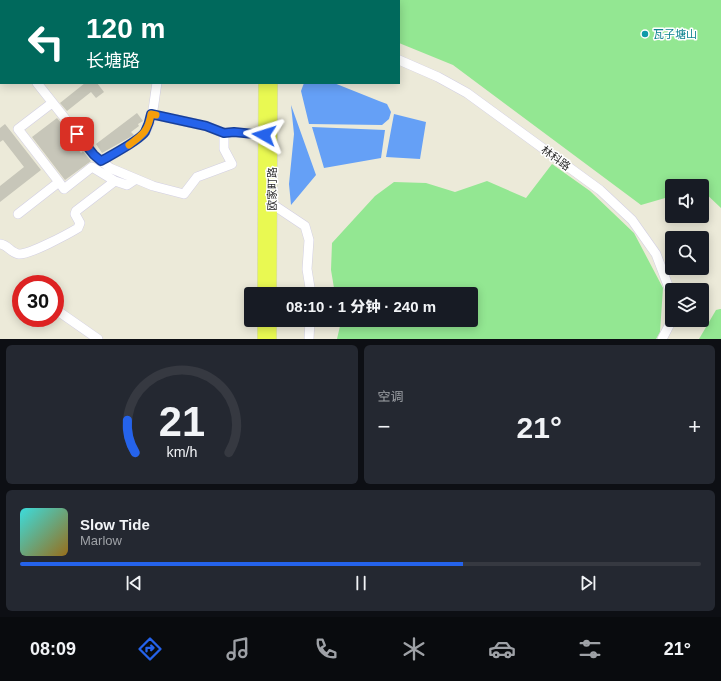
<!DOCTYPE html>
<html lang="zh">
<head>
<meta charset="utf-8">
<style>
	body { margin:0; font-family:Arial,"Noto Sans SC",sans-serif; background:#242831; color:#f1f3f6; height:100vh; display:flex; flex-direction:column; font-size:15px; white-space:nowrap }
	* { box-sizing:border-box; margin:0 }
	p { font-size:13px; color:#9ea1a6 }
	.icon { flex:none; width:22px; height:22px; fill:none; stroke:currentColor; stroke-width:2; stroke-linecap:round; stroke-linejoin:round }
	.map { position:relative; height:339px; overflow:hidden }
	.side { display:flex; flex-direction:column; gap:6px; padding:6px; background:#0d0f14; flex:1 }
	.side>* { flex:none }
	.top-card { position:absolute; left:0px; top:0px; width:400px; height:84px; box-shadow:0 2px 10px #0003; background:#00695c; color:#fff; overflow:hidden }
	.fabs { position:absolute; left:665px; top:179px; display:grid; gap:8px }
	.fabs a { display:grid; place-items:center; width:44px; height:44px; border-radius:4px; background:#171b24; box-shadow:0 2px 10px #0003; font-size:20px }
	.speed { position:absolute; left:12px; top:275px; display:flex; gap:8px; font-size:20px; font-weight:700; text-align:center }
	.speed>* { display:grid; place-content:center; width:52px; height:52px; border-radius:50%; background:#171b24; box-shadow:0 2px 10px #0003; line-height:1 }
	.speed .limit { border:6px solid #d22; background:#fff; color:#111 }
	.pin { position:absolute; display:grid; place-items:center; width:34px; height:34px; color:#fff; margin:-17px; border-radius:8px; box-shadow:0 2px 6px #0006 }
	.me { position:absolute; width:44px; margin:-22px; rotate:276deg; stroke-linejoin:round; filter:drop-shadow(0 0 3px #0008) }
	.turn { display:flex; align-items:center; gap:14px; height:84px; padding:0 20px; font-size:18px }
	.turn .icon { width:52px; height:52px; stroke-width:2.5 }
	.turn b { display:block; font-size:28px; line-height:34px }
	.big { font-size:30px; font-weight:800; line-height:1.1 }
	.side .card { flex:1; display:flex; flex-direction:column; justify-content:center; gap:6px; min-width:0; padding:0 14px; border-radius:6px; background:#242831 }
	.side .dial { align-items:center; gap:0 }
	.dial svg { height:104px; overflow:visible; fill:none; stroke:#363941; stroke-width:7; stroke-linecap:round; text-anchor:middle }
	.dial text { fill:#f1f3f6; stroke:none }
	.song { display:flex; align-items:center; gap:12px }
	.cover { width:48px; height:48px; border-radius:6px; background:linear-gradient(135deg,hsl(180 70% 55%),hsl(40 70% 35%)) }
	.played { height:4px; border-radius:2px; background:linear-gradient(90deg,#2563eb 65%,#363941 65%) }
	.keys { display:flex; justify-content:space-around; direction:ltr }
	.heat { display:flex; justify-content:space-between; align-items:center; font-size:22px; direction:ltr }
	.side .tiles { flex:1; display:grid; gap:6px; grid-template-columns:1fr 1fr }
	.card:last-child { grid-column:span 2 }
	.trip { position:absolute; left:244px; top:287px; width:234px; height:40px; border-radius:4px; background:#171b24; box-shadow:0 2px 10px #0003; font-weight:800; line-height:40px; text-align:center }
	.dock { display:flex; height:64px; justify-content:space-around; align-items:center; background:#090b0e; color:#9ea1a6 }
	.dock .icon { width:28px; height:28px }
	.dock .selected { color:#2563eb }
	.dock b { font-size:18px; color:#f1f3f6 }
	.map>svg:first-child { display:block }
	.green { fill:#93e792 }
	.water { fill:#65a0f6 }
	.building { fill:#c7c6b9 }
	.lines { fill:none; stroke-linecap:round; stroke-linejoin:round }
	.minor-casing { stroke:#d2cfe3; stroke-width:10 }
	.major-casing { stroke:#d0d0d0; stroke-width:12 }
	.minor { stroke:#fff; stroke-width:9 }
	.major { stroke:#e9f952; stroke-width:11 }
	.route-casing { stroke:#184099; stroke-width:10 }
	.route { stroke:#2563eb; stroke-width:7 }
	.slow { stroke:#f59e0b; stroke-width:7 }
	.culture-dot { fill:#0f9aa8; stroke:#fff; stroke-width:1.5 }
	.labels { text-anchor:middle; stroke-width:3; stroke-linejoin:round; paint-order:stroke }
	.culture-label { font-size:11px; fill:#0d838f; stroke:#fff; text-anchor:start }
	.street-label { font-size:11px; fill:#292929; stroke:#fff }
</style>
</head>
<body>
<div class="map">
<svg width="721" height="339" viewBox="0 0 721 339">
	<rect width="100%" height="100%" fill="#ecead9"/>
	<path class="green" d="M312,0H721V208L702,190V186H672V196L641,205L453,65L399,43V1Z
		M552,164L590,191L634,233L663,288L660,332L656,339H337L340,326L339,320H471V294H335L331,270L332,243L375,196L394,182L426,183L455,192L487,181L526,198Z
		M720,309H721V339H699L716,310Z"/>
	<path class="water" d="M304,83H334L379,101L387,104L391,112L389,119L382,125L309,124L301,91Z
		M291,105L316,175L291,205L289,184L294,134Z
		M394,114L426,122L420,159L386,157Z
		M312,127L385,130L381,158L324,168Z"/>
	<path class="building" d="M85,83H97L104,92L96,98L91,92L67,111L60,103Z
		M137,113L143,121L138,124L139,126L131,132L134,135L102,153L96,144Z
		M57,118L65,128L63,129L81,153L83,151L91,161L65,180L32,137Z
		M5,124L41,170L0,202V186L24,167L3,140L0,142V128Z"/>
	<g class="lines">
		<g class="minor-casing">
			<path id="minor" d="M294,0V1
				M169,1V0
				M0,54L1,55
				M399,60L438,77L467,93L600,190L632,220L656,254L672,296
				M37,83L94,155L110,168L153,186L184,194L197,177L232,164L224,149V133
				M151,114L206,126L224,133L234,132L264,135
				M101,161C111,155 139,141 145,132C154,118 154,99 157,83
				M59,182L64,189L92,167L115,181
				M272,204L305,226L309,240L307,269L311,294
				M18,214L59,182L18,129L52,103
				M0,244C8,245 11,253 19,254C29,255 68,234 78,228L80,223L75,214L76,211L115,181L127,185L136,179
				M55,309L98,339
				M309,339L310,320
				M662,339L672,320"/>
		</g>
		<g class="major-casing">
			<path id="major" d="M272,0V1
				M263,294L264,83
				M271,294L272,83
				M263,339V320
				M271,339V320"/>
		</g>
		<use href="#minor" class="minor"/>
		<use href="#major" class="major"/>
	</g>
	<g class="lines">
		<g class="route-casing">
			<path id="route" d="M77,134L94,155L101,161C111,155 139,141 145,132C148,126 150,120 151,114L206,126L224,133L234,132L264,135"/>
		</g>
		<use href="#route" class="route"/>
		<path class="slow" d="M129,145C142,135 148,132 151,114L156,115"/>
	</g>
	<circle class="culture-dot" cx="645" cy="34" r="4"/>
	<g class="labels">
		<g class="culture-label">
			<text x="653" y="38">瓦子塘山</text>
		</g>
		<g class="street-label">
			<text transform="translate(556 158) rotate(36)" y="4">林科路</text>
			<text transform="translate(272 189) rotate(-90)" y="4">欧家町路</text>
		</g>
	</g>
</svg>
<div class="fabs">
<a><svg class="icon" aria-label="sound" viewBox="0 0 24 24"><path d="M4 9h4l5-4v14l-5-4H4zM17 9q2 3 0 6"/></svg></a>
<a><svg class="icon" aria-label="search" viewBox="0 0 24 24"><circle cx="10" cy="10" r="6"/><path d="M15 15l6 6"/></svg></a>
<a><svg class="icon" aria-label="layers" viewBox="0 0 24 24"><path d="M12 4l9 5-9 5-9-5zM3 14l9 5 9-5"/></svg></a>
</div>
<div class="speed"><div class="limit">30</div></div>
<div class="pin" style="left:77px;top:134px;background:#d93025"><svg class="icon" aria-label="arrive" viewBox="0 0 24 24"><path d="M6 21V4h12l-3 4 3 4H6"/></svg></div>
<svg class="me" style="left:264px;top:135px" viewBox="-20 -20 40 40"><path d="M0-17L14 15 0 8-14 15z" fill="#2563eb" stroke="#fff" stroke-width="4"/></svg>
<div class="trip">08:10 · 1 分钟 · 240 m</div>
<div class="top-card">
<div class="turn"><svg class="icon" aria-label="left" viewBox="0 0 24 24"><path d="M17 20v-9H6M10 6l-5 5 5 5"/></svg><div><b>120 m</b>长塘路</div></div>
</div>
</div>
<section class="side">
<div class="tiles">
<div class="card dial"><svg viewBox="0 0 100 80">
<path d="M14 69A42 42 0 1 1 86 69"/>
<path d="M14 69A42 42 0 0 1 8 44" stroke="#2563eb"/>
<text x="50" y="56" font-size="32" font-weight="700">21</text>
<text x="50" y="72" font-size="11">km/h</text>
</svg></div>
<div class="card"><p>空调</p>
<div class="heat"><a>−</a><b class="big">21°</b><a>+</a></div>
</div>
<div class="card">
<div class="song"><i class="cover"></i><div><b>Slow Tide</b><p>Marlow</p></div></div>
<div class="played"></div>
<div class="keys"><svg class="icon" aria-label="previous" viewBox="0 0 24 24"><path d="M18 5L8 12l10 7zM5 5v14"/></svg><svg class="icon" aria-label="pause" viewBox="0 0 24 24"><path d="M8 5v14M16 5v14"/></svg><svg class="icon" aria-label="next" viewBox="0 0 24 24"><path d="M6 5l10 7-10 7zM19 5v14"/></svg></div>
</div>
</div>
</section>
<nav class="dock">
<b>08:09</b>
<svg class="icon selected" aria-label="directions" viewBox="0 0 24 24"><path d="M12 3l9 9-9 9-9-9zM9 14v-3h6M13 9l2 2-2 2"/></svg>
<svg class="icon" aria-label="music" viewBox="0 0 24 24"><path d="M9 18V5l10-2v13"/><circle cx="6" cy="18" r="3"/><circle cx="16" cy="16" r="3"/></svg>
<svg class="icon" aria-label="phone" viewBox="0 0 24 24"><path d="M5 4h4l2 5-3 2q2 4 5 5l2-3 5 2v4C11 20 4 13 5 4z"/></svg>
<svg class="icon" aria-label="climate" viewBox="0 0 24 24"><path d="M12 3v18M4 7l16 10M4 17L20 7"/></svg>
<svg class="icon" aria-label="car" viewBox="0 0 24 24"><path d="M5 17H2v-5l4-1 3-4h7l3 4 3 1v5h-3M9 17h6M6 11h13"/><circle cx="7" cy="17" r="2"/><circle cx="17" cy="17" r="2"/></svg>
<svg class="icon" aria-label="filters" viewBox="0 0 24 24"><path d="M4 7h16M4 17h16"/><circle cx="9" cy="7" r="2"/><circle cx="15" cy="17" r="2"/></svg>
<b>21°</b>
</nav>
</body>
</html>
